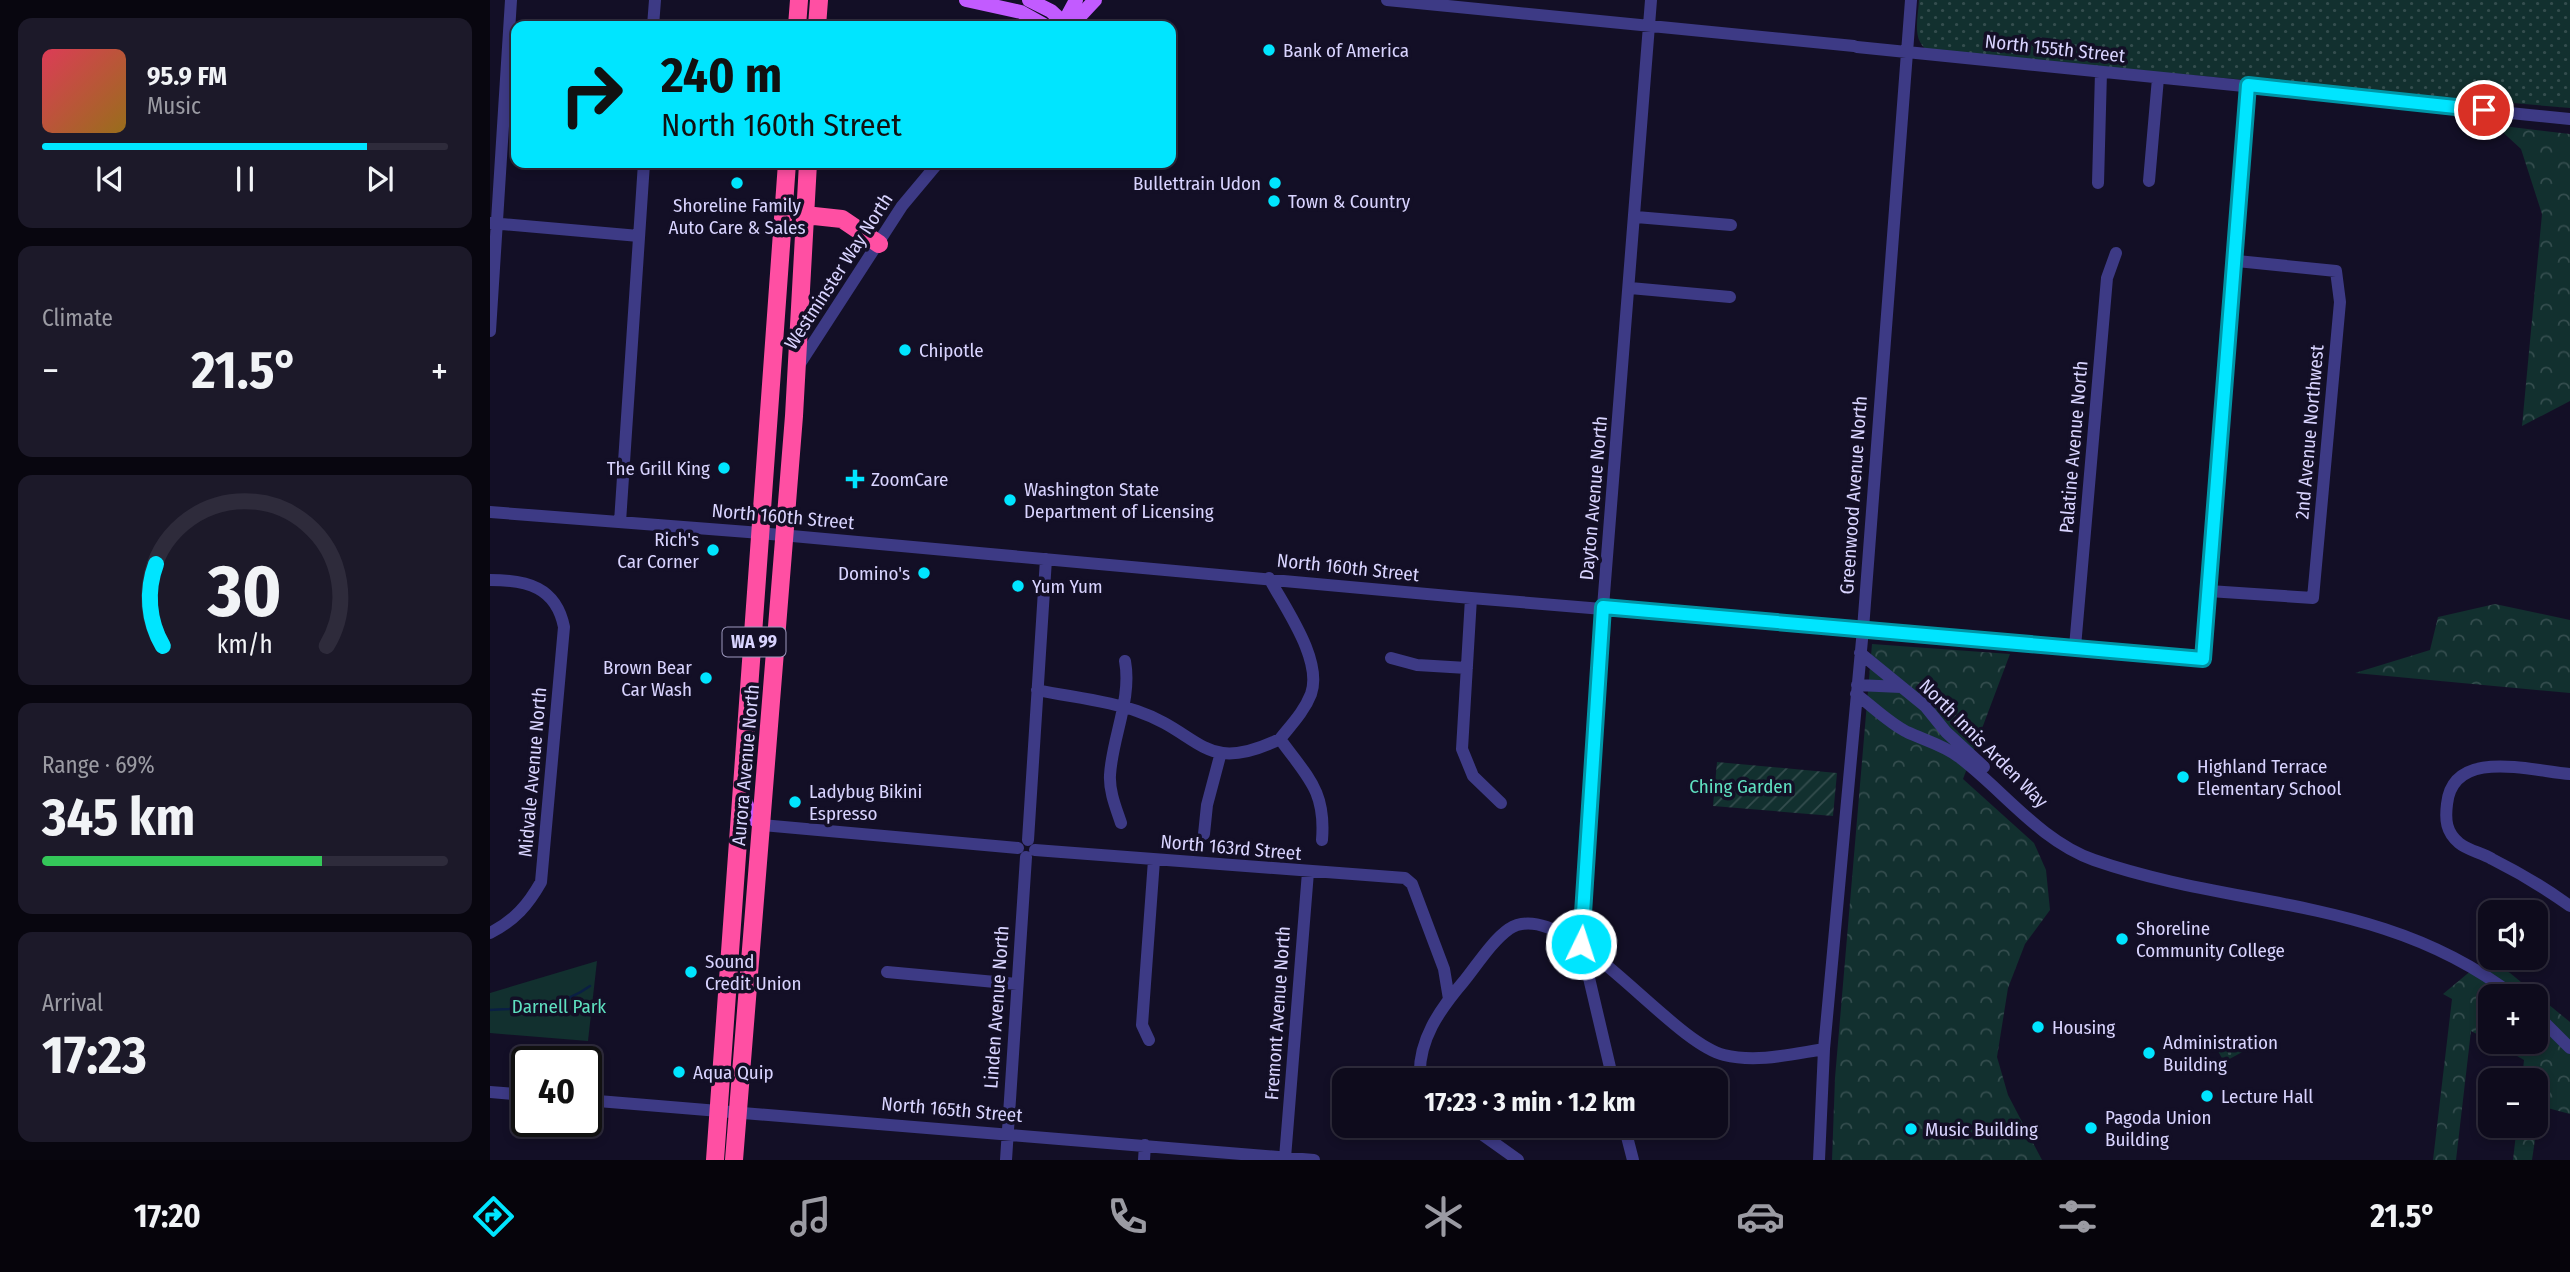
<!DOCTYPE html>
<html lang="en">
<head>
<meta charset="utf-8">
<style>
	body { margin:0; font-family:"Fira Sans Condensed",sans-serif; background:#1c1929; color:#f1f3f6; height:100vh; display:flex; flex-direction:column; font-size:26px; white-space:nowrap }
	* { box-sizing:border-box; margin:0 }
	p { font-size:23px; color:#9b9ba3 }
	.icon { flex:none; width:38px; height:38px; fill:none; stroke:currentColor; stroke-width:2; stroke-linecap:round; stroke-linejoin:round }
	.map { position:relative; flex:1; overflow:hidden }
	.side { display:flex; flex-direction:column; gap:18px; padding:18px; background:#08060f; width:490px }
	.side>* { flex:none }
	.top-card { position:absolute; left:21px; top:21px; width:665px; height:147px; border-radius:14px; box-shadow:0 4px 10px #0003,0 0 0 2px #2e2b3b; background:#00e5ff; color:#111; overflow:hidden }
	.tools { position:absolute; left:1988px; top:900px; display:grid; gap:14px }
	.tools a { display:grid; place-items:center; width:70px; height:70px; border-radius:14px; background:#0e0b1c; box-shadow:0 4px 10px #0003,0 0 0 2px #2e2b3b; font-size:35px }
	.speed { position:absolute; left:21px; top:1046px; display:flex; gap:14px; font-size:35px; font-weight:700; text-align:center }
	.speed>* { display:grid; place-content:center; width:91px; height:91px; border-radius:50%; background:#0e0b1c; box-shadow:0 4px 10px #0003,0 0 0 2px #2e2b3b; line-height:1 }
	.speed .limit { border:4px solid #111; border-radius:10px; background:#fff; color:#111 }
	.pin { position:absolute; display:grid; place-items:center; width:60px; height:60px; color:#fff; margin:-30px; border:4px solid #fff; border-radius:50%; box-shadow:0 2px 7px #0007 }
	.me { position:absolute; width:77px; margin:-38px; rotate:4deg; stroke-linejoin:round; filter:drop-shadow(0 0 5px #0008) }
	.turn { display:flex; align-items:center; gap:24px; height:147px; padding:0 35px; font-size:32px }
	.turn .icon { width:91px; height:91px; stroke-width:2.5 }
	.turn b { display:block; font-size:49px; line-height:60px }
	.big { font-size:52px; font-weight:700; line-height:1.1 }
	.side .tile { flex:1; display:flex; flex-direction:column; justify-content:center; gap:10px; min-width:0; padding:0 24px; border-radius:14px; background:#1c1929 }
	.side .dial { align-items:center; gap:0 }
	.dial svg { height:182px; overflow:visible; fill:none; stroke:#2e2b3b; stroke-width:7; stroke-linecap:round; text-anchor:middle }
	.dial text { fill:#f1f3f6; stroke:none }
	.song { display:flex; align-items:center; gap:21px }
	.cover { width:84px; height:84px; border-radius:10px; background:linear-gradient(135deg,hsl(350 70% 55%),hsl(40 70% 35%)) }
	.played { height:7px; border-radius:4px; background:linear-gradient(90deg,#00e5ff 80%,#2e2b3b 80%) }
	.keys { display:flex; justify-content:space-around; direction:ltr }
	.heat { display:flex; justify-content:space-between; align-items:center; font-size:38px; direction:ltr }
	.charge { height:10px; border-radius:5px; background:linear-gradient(90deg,#34c759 69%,#2e2b3b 0) }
	.trip { position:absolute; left:842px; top:1068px; width:396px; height:70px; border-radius:14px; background:#0e0b1c; box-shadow:0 4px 10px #0003,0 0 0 2px #2e2b3b; font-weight:700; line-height:70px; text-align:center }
	.tab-bar { display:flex; height:112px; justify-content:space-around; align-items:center; background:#06040b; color:#9b9ba3 }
	.tab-bar .icon { width:49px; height:49px }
	.tab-bar .selected { color:#00e5ff }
	.tab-bar b { font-size:32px; color:#f1f3f6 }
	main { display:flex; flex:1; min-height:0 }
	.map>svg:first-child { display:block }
	.grass { fill:url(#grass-dots) }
	.forest { fill:url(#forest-crowns) }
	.park { fill:#12302f }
	.garden { fill:url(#garden-furrows) }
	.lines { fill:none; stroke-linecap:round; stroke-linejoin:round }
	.stream { stroke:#0a1f44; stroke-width:2.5 }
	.minor { stroke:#3d3a85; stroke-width:12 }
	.major { stroke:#c25bff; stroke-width:14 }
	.highway { stroke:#ff4fa3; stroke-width:18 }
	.route-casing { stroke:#0095a6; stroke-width:18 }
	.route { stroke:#00e5ff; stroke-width:12 }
	.poi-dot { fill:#00e5ff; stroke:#130f26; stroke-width:2.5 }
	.labels { text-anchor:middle; stroke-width:7; stroke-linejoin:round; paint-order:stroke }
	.shield { fill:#130f26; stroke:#9e99be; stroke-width:2 }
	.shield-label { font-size:18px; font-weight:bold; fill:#d9d4ff }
	.street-label { font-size:19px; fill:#d9d4ff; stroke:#130f26 }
	.poi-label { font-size:19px; fill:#d9d4ff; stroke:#130f26; text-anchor:start }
	.park-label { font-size:19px; fill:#5fe0c0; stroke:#130f26 }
</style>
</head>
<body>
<main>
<section class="side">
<div class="tile">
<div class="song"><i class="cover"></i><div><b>95.9 FM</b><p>Music</p></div></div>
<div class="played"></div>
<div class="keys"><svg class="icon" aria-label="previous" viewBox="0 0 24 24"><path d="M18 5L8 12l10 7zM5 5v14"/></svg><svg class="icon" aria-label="pause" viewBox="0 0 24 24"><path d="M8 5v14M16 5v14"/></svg><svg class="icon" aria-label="next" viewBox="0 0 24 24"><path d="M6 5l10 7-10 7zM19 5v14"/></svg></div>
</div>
<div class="tile"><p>Climate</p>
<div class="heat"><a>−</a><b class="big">21.5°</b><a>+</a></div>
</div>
<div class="tile dial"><svg viewBox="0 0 100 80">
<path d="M14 69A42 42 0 1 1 86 69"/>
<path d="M14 69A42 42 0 0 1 11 33" stroke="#00e5ff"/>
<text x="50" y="56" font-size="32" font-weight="700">30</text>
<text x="50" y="72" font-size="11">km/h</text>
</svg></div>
<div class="tile"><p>Range · 69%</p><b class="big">345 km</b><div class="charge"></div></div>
<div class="tile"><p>Arrival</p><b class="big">17:23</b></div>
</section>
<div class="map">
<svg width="2080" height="1160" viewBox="0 0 2080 1160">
	<defs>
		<pattern id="grass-dots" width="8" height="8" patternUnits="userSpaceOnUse" patternTransform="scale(1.75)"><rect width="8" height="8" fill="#12302f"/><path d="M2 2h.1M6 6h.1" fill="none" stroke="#344d4e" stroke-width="1.8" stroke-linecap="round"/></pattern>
		<pattern id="forest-crowns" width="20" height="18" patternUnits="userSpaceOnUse" patternTransform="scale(1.75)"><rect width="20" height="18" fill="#12302f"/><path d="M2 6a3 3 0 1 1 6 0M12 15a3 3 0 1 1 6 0" fill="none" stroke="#344d4e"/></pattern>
		<pattern id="garden-furrows" width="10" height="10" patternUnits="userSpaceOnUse" patternTransform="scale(1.75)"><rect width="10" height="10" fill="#12302f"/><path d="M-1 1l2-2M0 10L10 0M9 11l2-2" fill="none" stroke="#344d4e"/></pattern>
	</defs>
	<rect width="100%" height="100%" fill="#130f26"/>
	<path class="grass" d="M1429,0H2080V108L1444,53C1420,45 1428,20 1429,0Z
		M1750,1039L1756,1050L1734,1062L1728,1051Z"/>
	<path class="forest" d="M2005,125L2080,134V401L2032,426L2052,214L2031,149Z
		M2005,604L2080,620V693L1865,673L1940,650L1948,617Z
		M1382,644L1520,654L1473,779L1544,843L1556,870L1560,910L1535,944L1518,988L1507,1057L1518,1095L1552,1160H1342L1345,1078Z
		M1995,959L2020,973L2080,1022V1114L2050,1106L2042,1160H2023L2027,1125H2046V1080H2032L2034,1060L2001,1041H2046V996H2000V1041L1981,1031L1966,1160H1943L1962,999L1953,994Z"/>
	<path class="park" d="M107,961L98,1041L0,1033V993Z"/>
	<path class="garden" d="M1227,762L1347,773L1343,816L1223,806Z"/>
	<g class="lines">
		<path class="stream" d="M0,1010C37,1008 70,1008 100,986"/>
		<path class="minor" d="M897,0L1364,46
			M163,26L165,0
			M1367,47L2080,119
			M1659,181L1668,78
			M1608,183L1611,72
			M1146,217L1241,225
			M0,223L149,236
			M1140,288L1240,297
			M0,331L21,0
			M309,365L412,206L448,163
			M0,512L258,532L981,598L1713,659L1758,85
			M130,522L154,163
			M779,578C795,608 833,660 821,694C814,712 801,725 790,739
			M0,580C37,580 66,587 74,627L51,882C38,905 25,920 0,933
			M1719,591L1823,598L1850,302L1846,271L1747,261
			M981,598L972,749L983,776L1011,803
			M1585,647L1617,278L1626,253
			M1370,653L1435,706L1456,732L1494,767
			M901,658L927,665L977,668
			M1367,685L1411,687
			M547,690C580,697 615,700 647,711C712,733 713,776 790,739C817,777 836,790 832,840
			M1366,694C1382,706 1399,723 1417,732C1434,740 1454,745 1469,757C1513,790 1550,841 1604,860C1748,910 1895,896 2024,996
			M2080,774C2041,771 1963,747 1957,804C1955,820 1956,832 1969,843C1977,850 1992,853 2002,859C2030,873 2055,888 2080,906
			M631,823C626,808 619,791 620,775C622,738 642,699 635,661
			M271,825L528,848
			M714,834L717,805L730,756
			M538,840L556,559
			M545,850L915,878L922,884L954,969L959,999
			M397,972L527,984
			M2046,1014L2080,1048
			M659,1040L652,1025L664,860
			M930,1080C927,1041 950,1009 974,981C987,965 1002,941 1019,929C1073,893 1178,1041 1234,1055C1267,1063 1302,1054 1334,1049
			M1123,1080L1091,944L1113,607L1161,0
			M0,1092L37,1095
			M96,1100L824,1160
			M979,1125L1028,1160
			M1134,1125L1143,1160
			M795,1158L818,872
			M516,1160L536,857
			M654,1160L655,1145
			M1329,1160L1334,1049L1373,629L1421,0"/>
		<path class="major" d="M476,0L531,12L556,26
			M539,0L561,11L574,23
			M574,23L590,16L605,0
			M572,26L586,0
			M253,795L261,816L271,825"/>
		<path class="highway" d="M307,26L309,0
			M327,26L329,0
			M315,215L352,219L389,244
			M225,1160L297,163
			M244,1160L304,416L318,163"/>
	</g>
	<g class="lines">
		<g class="route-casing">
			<path id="route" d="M1091,944L1113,607L1713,659L1758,85L1994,110"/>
		</g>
		<use href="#route" class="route"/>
	</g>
	<g class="poi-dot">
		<circle cx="779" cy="50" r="7"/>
		<circle cx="247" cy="183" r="7"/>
		<circle cx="785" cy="183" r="7"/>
		<circle cx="784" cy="201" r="7"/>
		<circle cx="415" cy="350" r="7"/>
		<circle cx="234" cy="468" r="7"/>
		<path d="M361.5 468.5h7v7h7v7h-7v7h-7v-7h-7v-7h7z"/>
		<circle cx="520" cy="500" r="7"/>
		<circle cx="223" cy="550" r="7"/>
		<circle cx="434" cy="573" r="7"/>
		<circle cx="528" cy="586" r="7"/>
		<circle cx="216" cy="678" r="7"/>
		<circle cx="1693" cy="777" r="7"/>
		<circle cx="305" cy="802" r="7"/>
		<circle cx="1632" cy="939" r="7"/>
		<circle cx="201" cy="972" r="7"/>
		<circle cx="1548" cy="1027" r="7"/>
		<circle cx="1659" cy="1053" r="7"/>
		<circle cx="189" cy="1072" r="7"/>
		<circle cx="1717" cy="1096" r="7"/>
		<circle cx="1601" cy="1128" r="7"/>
		<circle cx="1421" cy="1129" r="7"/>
	</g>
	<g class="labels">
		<rect class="shield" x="232.5" y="627.5" width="63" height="29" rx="5"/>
		<g class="shield-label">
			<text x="264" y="648">WA 99</text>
		</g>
		<g class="street-label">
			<text transform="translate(1565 48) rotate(6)" y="7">North 155th Street</text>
			<text transform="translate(348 271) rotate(-57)" y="7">Westminster Way North</text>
			<text transform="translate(1819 432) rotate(-85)" y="7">2nd Avenue Northwest</text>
			<text transform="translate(1583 447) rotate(-85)" y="7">Palatine Avenue North</text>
			<text transform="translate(1363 495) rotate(-86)" y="7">Greenwood Avenue North</text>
			<text transform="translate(1103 498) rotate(-85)" y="7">Dayton Avenue North</text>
			<text transform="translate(293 516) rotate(5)" y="7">North 160th Street</text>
			<text transform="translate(858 567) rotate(6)" y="7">North 160th Street</text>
			<text transform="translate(1494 743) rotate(45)" y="7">North Innis Arden Way</text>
			<text transform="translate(255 765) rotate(-85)" y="7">Aurora Avenue North</text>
			<text transform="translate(42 772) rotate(-85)" y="7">Midvale Avenue North</text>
			<text transform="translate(741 847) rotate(5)" y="7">North 163rd Street</text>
			<text transform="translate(506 1007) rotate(-86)" y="7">Linden Avenue North</text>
			<text transform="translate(787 1013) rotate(-86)" y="7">Fremont Avenue North</text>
			<text transform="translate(462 1109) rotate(5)" y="7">North 165th Street</text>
		</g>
		<g class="poi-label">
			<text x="793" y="57">Bank of America</text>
			<text x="771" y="190" text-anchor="end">Bullettrain Udon</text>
			<text x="798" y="208">Town &amp; Country</text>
			<text x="247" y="212" text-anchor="middle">Shoreline Family<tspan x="247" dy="22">Auto Care &amp; Sales</tspan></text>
			<text x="429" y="357">Chipotle</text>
			<text x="220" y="475" text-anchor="end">The Grill King</text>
			<text x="381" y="486">ZoomCare</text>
			<text x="534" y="496">Washington State<tspan x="534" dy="22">Department of Licensing</tspan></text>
			<text x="209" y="546" text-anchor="end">Rich's<tspan x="209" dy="22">Car Corner</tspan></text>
			<text x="420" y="580" text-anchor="end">Domino's</text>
			<text x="542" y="593">Yum Yum</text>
			<text x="202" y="674" text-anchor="end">Brown Bear<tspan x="202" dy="22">Car Wash</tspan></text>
			<text x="1707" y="773">Highland Terrace<tspan x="1707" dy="22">Elementary School</tspan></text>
			<text x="319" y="798">Ladybug Bikini<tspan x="319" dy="22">Espresso</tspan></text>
			<text x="1646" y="935">Shoreline<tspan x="1646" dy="22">Community College</tspan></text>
			<text x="215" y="968">Sound<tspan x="215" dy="22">Credit Union</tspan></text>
			<text x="1562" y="1034">Housing</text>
			<text x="1673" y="1049">Administration<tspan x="1673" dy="22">Building</tspan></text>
			<text x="203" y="1079">Aqua Quip</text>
			<text x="1731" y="1103">Lecture Hall</text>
			<text x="1615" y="1124">Pagoda Union<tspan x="1615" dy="22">Building</tspan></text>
			<text x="1435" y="1136">Music Building</text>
		</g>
		<g class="park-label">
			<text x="1251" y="793">Ching Garden</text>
			<text x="69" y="1013">Darnell Park</text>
		</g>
	</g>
</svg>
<div class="tools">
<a><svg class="icon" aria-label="sound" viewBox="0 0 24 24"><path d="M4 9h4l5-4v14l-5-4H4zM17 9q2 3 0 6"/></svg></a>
<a>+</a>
<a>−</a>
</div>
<div class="speed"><div class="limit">40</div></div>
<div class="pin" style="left:1994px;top:110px;background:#d93025"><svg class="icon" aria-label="arrive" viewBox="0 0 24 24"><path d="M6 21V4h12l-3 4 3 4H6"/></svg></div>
<svg class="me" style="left:1091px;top:944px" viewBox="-20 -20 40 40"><circle r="17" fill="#00e5ff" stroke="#fff" stroke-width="3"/><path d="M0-11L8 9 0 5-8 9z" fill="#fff"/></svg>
<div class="trip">17:23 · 3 min · 1.2 km</div>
<div class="top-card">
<div class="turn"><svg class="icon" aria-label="right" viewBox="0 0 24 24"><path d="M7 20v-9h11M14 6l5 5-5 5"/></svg><div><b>240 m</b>North 160th Street</div></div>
</div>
</div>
</main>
<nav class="tab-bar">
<b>17:20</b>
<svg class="icon selected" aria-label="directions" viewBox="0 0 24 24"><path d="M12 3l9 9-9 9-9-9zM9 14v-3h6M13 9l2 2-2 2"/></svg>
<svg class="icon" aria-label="music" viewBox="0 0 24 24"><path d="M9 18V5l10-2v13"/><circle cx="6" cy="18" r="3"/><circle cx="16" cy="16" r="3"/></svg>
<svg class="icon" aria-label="phone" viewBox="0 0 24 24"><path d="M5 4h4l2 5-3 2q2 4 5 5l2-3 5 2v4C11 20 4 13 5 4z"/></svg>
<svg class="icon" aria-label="climate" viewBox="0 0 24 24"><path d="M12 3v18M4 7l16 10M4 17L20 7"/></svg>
<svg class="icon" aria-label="car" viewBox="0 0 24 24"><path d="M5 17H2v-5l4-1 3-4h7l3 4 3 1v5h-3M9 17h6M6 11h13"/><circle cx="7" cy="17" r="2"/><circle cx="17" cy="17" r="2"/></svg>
<svg class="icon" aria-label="filters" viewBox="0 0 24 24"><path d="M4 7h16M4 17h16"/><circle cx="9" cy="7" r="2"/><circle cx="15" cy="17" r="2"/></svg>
<b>21.5°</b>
</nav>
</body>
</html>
